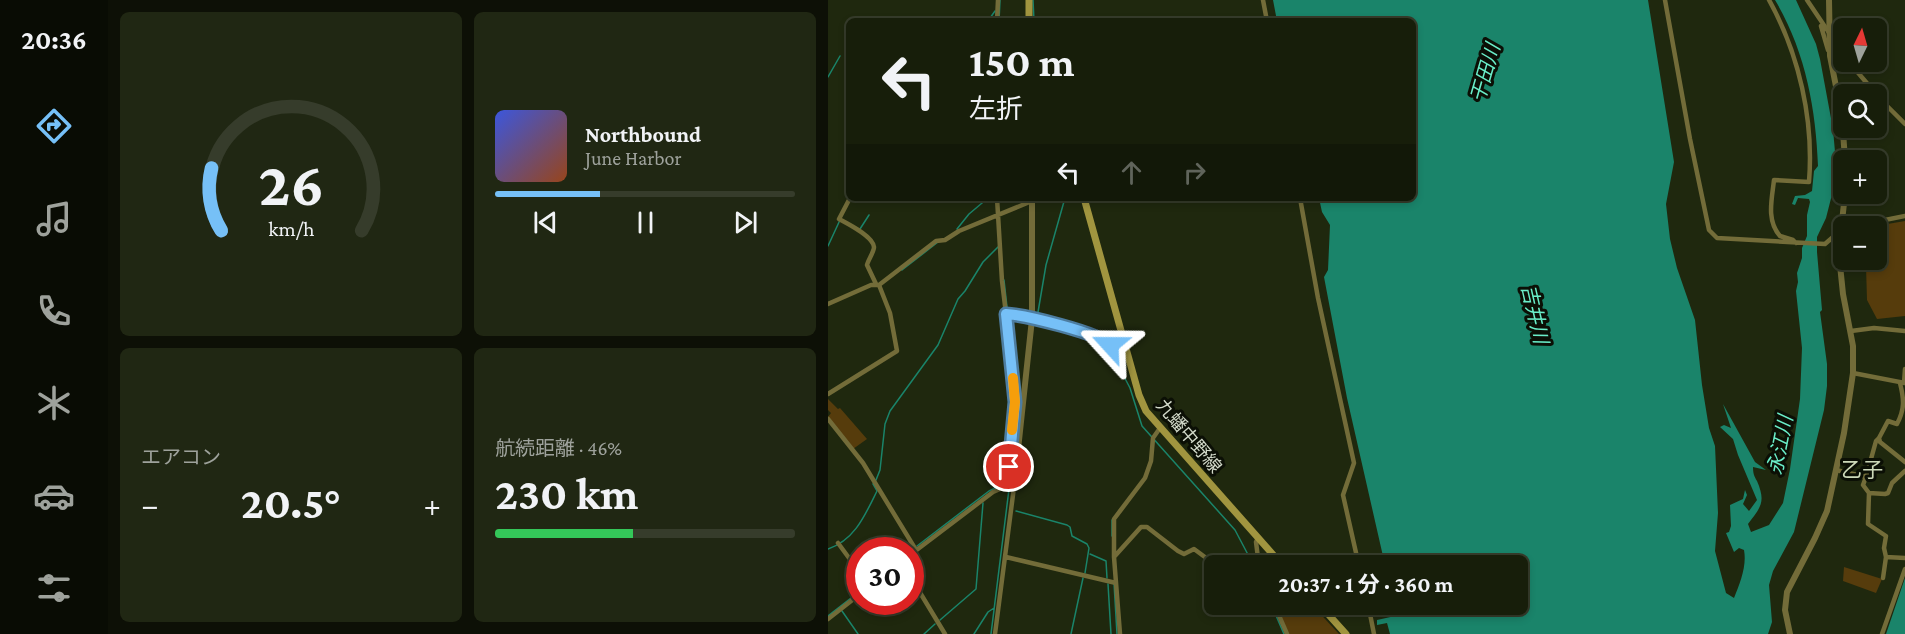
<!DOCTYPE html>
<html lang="ja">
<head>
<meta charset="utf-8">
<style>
	body { margin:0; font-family:"Crimson Pro","Noto Sans JP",serif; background:#202713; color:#f1f3f6; height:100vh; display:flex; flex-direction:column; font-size:22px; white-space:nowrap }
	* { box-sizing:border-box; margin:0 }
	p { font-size:20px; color:#9ea29c }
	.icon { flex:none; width:33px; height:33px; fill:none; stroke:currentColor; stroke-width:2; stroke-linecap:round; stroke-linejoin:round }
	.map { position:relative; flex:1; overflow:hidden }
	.drawer { display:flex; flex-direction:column; gap:12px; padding:12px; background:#0d1006; width:720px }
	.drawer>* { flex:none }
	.top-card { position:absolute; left:18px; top:18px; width:570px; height:183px; border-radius:9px; box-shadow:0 3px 9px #0003,0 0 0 2px #363c2b; background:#171e0a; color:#f1f3f6; overflow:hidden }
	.needle { width:39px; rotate:5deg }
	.buttons { position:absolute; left:1005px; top:18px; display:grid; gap:12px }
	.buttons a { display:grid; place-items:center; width:54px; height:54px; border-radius:9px; background:#171e0a; box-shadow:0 3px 9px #0003,0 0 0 2px #363c2b; font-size:30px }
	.speed { position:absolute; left:18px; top:537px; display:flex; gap:12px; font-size:30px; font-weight:700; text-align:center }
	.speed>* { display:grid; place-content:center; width:78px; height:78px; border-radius:50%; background:#171e0a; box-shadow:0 3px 9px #0003,0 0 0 2px #363c2b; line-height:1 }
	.speed .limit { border:9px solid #d22; background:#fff; color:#111 }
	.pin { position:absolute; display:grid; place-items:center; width:51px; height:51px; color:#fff; margin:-26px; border:3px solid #fff; border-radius:50%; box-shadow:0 2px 6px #0007 }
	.me { position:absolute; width:66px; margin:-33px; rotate:294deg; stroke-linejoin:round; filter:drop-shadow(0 0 4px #0008) }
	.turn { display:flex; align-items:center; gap:21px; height:126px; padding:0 24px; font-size:27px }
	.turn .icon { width:78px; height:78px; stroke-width:2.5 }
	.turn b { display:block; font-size:42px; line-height:51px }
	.lanes { display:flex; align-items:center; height:57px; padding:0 24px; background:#0003; justify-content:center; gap:30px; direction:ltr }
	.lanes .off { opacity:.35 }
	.big { font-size:45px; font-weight:700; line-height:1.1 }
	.drawer .card { flex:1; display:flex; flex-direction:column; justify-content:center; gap:9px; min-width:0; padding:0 21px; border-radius:9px; background:#202713 }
	.drawer .dial { align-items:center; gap:0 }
	.dial svg { height:156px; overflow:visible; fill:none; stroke:#363c2b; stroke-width:7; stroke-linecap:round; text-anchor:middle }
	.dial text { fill:#f1f3f6; stroke:none }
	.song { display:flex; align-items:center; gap:18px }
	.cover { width:72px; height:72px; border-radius:9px; background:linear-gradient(135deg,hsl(230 70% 55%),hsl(20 70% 35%)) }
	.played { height:6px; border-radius:3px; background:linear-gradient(90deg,#76c0f7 35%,#363c2b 35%) }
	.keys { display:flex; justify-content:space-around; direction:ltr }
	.heat { display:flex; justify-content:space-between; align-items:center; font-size:33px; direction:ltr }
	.charge { height:9px; border-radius:4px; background:linear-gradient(90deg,#34c759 46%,#363c2b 0) }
	.drawer .tiles { flex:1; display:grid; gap:12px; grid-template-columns:repeat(2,1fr) }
	.trip { position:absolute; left:376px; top:555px; width:324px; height:60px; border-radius:9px; background:#171e0a; box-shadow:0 3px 9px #0003,0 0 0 2px #363c2b; font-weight:700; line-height:60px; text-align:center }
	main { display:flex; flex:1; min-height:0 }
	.menu { display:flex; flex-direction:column; width:108px; justify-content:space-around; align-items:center; background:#090c04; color:#9ea29c }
	.menu .icon { width:42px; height:42px }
	.menu .selected { color:#76c0f7 }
	.menu b { font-size:27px; color:#f1f3f6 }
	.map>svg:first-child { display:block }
	.green { fill:#563c0c }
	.water { fill:#1a846a }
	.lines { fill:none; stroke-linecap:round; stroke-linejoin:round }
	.stream { stroke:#1a846a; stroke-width:1.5 }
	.minor { stroke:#736c39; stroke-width:4.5 }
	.tertiary { stroke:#736c39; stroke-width:6 }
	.secondary { stroke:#a1953f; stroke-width:7 }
	.route-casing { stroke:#4d7da1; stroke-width:15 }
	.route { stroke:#76c0f7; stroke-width:10 }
	.slow { stroke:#f59e0b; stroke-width:10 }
	.labels { text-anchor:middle; stroke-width:6; stroke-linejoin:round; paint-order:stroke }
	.street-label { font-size:18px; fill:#d2d9c9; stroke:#0b0f05 }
	.water-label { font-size:20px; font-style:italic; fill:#6aeec9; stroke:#0b0f05 }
	.quarter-label { font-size:21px; fill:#cdd9b9; stroke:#0b0f05 }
</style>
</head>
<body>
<main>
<nav class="menu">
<b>20:36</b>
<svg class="icon selected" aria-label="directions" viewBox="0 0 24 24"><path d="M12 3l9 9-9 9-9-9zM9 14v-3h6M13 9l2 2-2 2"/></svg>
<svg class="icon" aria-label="music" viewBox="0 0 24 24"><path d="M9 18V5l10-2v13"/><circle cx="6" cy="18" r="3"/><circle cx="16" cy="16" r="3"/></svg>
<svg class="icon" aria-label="phone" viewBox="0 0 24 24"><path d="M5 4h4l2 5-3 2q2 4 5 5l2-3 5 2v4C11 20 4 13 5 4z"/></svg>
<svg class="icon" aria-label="climate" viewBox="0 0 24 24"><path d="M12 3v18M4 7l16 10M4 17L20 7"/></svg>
<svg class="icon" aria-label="car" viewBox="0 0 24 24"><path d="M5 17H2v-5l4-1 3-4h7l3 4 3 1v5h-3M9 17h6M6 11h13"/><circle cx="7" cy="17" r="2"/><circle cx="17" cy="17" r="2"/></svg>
<svg class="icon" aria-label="filters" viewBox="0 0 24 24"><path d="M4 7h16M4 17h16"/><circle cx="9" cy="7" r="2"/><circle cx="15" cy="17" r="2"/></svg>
</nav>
<section class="drawer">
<div class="tiles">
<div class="card dial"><svg viewBox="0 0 100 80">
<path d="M14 69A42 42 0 1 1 86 69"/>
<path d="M14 69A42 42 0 0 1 9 37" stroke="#76c0f7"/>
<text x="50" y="56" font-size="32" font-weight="700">26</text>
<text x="50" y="72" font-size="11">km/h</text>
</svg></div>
<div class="card">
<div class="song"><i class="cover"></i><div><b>Northbound</b><p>June Harbor</p></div></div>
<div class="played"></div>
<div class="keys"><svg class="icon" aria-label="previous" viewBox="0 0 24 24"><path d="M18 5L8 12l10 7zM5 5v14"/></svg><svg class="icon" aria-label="pause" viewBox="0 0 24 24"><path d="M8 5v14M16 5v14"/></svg><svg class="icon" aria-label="next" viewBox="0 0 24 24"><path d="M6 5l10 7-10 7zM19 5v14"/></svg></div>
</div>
<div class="card"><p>エアコン</p>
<div class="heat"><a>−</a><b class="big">20.5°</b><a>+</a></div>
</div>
<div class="card"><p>航続距離 · 46%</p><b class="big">230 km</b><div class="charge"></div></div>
</div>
</section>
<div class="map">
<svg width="1077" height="634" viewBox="0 0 1077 634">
	<rect width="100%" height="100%" fill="#1f280e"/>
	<path class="green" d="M1077,221V316L1049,319L1039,300L1038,266L1035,260H1048V226Z
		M0,399L10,409L12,408L39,439L25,449L0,417L3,413L0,410Z
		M1016,567L1054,579L1048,593L1015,581Z
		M448,605H484L511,634H461Z"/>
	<path class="water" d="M445,0H820L846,162L838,204L842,239L849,268L867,320L874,385L881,428L887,446L890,513L887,551L898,593L906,598C912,583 919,566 916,550L911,548L906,552L898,533L901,532L903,526L902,505L915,499L917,490L919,495L915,504L921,511L929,500L910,455L905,439L892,427L896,425L903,428L895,404L927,462L938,470L925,467C925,473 926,476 929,481C938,502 933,507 920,524L923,532L941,525L955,503L962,469L972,399L974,348L968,291L970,282L969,273L974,258V248L979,236V215L982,202L981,199L970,198L967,205L964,204L967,196L977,195L984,191L986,171L990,166C988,108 977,50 947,0H968L988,44L992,59L1005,129L1009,175L998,218L989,237V252L994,310L992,312L999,364V386L996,410L966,532L945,571L941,585L944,622L940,634H562L559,623L549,625V620L567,616L565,605L690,604V566L557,565L519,398L496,277L500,270L502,225L494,212L491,198H585V21H449Z
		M1077,578V634H1058Z"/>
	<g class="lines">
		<path class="stream" d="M205,0L206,21
			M160,21L167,11
			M171,21L172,0
			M0,77L12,56
			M32,229L41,215
			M129,229L141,214L160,198
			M0,246L12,220
			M74,270L110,242
			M176,280L189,397
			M209,318L218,265L237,198
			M258,336L274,341
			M281,348L302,388L314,426L407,530L426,566
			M48,480L52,470L57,424L62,411L110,345L130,299L137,291L155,262L171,246
			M182,484L183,465
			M188,511L239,525L242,527L244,536L259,544L261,548L257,573
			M284,536V520
			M89,546L161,491L178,483
			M0,549C27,540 37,515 49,491L45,484
			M262,554L278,561L279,578
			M286,583L289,634
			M280,584L283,634
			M443,604L456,634
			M14,611L30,634
			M0,616L32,591
			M112,620L148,589L155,503
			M96,634L107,624
			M146,634L160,612L166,608
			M163,634L181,489
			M243,634L255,578"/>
		<path class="minor" d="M435,0L439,21
			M837,0L862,139L881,230L889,238L997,244L1013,230
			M941,0C971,54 986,120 981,182L946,180C944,199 938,220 952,236L965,240L968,243
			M979,0L1016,55
			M169,21L170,0
			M993,26L1000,50
			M1021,62L1048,94
			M1048,95L1077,124
			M22,198L11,219C20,224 45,236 46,247C46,252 40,260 39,265L48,284
			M169,198L174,281L178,314L207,320L274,338L282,345L296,370
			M472,198L490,298L526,463L515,495L531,566
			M1027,226L1077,216
			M0,304L43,285H51L108,241L117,240L131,231L204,201
			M178,314L187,402L179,486
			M1023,331L1046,328L1077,331
			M1025,373L1077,383
			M1076,383L1077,369
			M0,394L69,351L62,313L51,285
			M0,419L35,463L88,550
			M1051,438L1052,442L1077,462
			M1008,470L1038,477L1035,485L1041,493
			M1077,471L1064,483L1060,493L1057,494L1041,493L1040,524L1058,536L1056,548L1058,557L1077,558
			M1038,477L1048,441L1051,438L1060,421L1069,424C1077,409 1076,399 1072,383
			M430,538L428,542L431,566
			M10,543L32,573
			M82,555L165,492L179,486L186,487L167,634
			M178,557L288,583
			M286,557V519L317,478L323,461L325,438L332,428
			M82,576L117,634
			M1055,578L1058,557
			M446,604L459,634
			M540,604L546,634
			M0,619L32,594
			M292,634L286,557L313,527H319L350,551L356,554L366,549L389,566
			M1054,634L1077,569"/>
		<path class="tertiary" d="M1001,0L1002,56L1014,117L1017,160
			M186,487L204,319V198
			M962,634L957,610L959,592L987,538L999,511L1016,433L1025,373V346L1015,294L1012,265V240L1017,194"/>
		<path class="secondary" d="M201,0V21
			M256,198L311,395L318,411L455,566
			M491,604L518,634"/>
	</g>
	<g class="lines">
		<g class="route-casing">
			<path id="route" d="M181,467L187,402L178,314C197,315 271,333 282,345"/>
		</g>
		<use href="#route" class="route"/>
		<path class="slow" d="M184,430L187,402L185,378"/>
	</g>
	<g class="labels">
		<g class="street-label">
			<text transform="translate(361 436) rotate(50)" y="6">九蟠中野線</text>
		</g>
		<g class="water-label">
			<text transform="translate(657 73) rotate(-74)" y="7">干田川</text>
			<text transform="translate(707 314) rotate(77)" y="7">吉井川</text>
			<text transform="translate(952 445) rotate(-79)" y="7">永江川</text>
		</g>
		<g class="quarter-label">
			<text x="1034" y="477">乙子</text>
		</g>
	</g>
</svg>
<div class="buttons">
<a><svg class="needle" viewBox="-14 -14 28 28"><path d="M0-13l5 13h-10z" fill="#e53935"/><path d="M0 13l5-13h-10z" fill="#9ea29c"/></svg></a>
<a><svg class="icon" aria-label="search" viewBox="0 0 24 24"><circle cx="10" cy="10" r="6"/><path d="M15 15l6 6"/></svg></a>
<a>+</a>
<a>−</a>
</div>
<div class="speed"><div class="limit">30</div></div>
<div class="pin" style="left:181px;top:467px;background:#d93025"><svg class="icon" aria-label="arrive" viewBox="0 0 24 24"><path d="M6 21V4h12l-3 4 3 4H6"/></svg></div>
<svg class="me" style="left:282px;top:345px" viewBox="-20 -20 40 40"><path d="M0-17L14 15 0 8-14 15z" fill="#76c0f7" stroke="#fff" stroke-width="4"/></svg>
<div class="trip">20:37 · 1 分 · 360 m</div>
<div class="top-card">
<div class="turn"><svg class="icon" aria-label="left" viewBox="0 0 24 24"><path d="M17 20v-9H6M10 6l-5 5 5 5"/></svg><div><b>150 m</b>左折</div></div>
<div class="lanes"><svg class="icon" aria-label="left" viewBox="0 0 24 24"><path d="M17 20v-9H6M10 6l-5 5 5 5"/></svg><svg class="icon off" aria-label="ahead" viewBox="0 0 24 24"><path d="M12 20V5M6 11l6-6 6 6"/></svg><svg class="icon off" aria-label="right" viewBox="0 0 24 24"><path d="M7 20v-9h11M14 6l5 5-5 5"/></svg></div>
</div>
</div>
</main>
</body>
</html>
